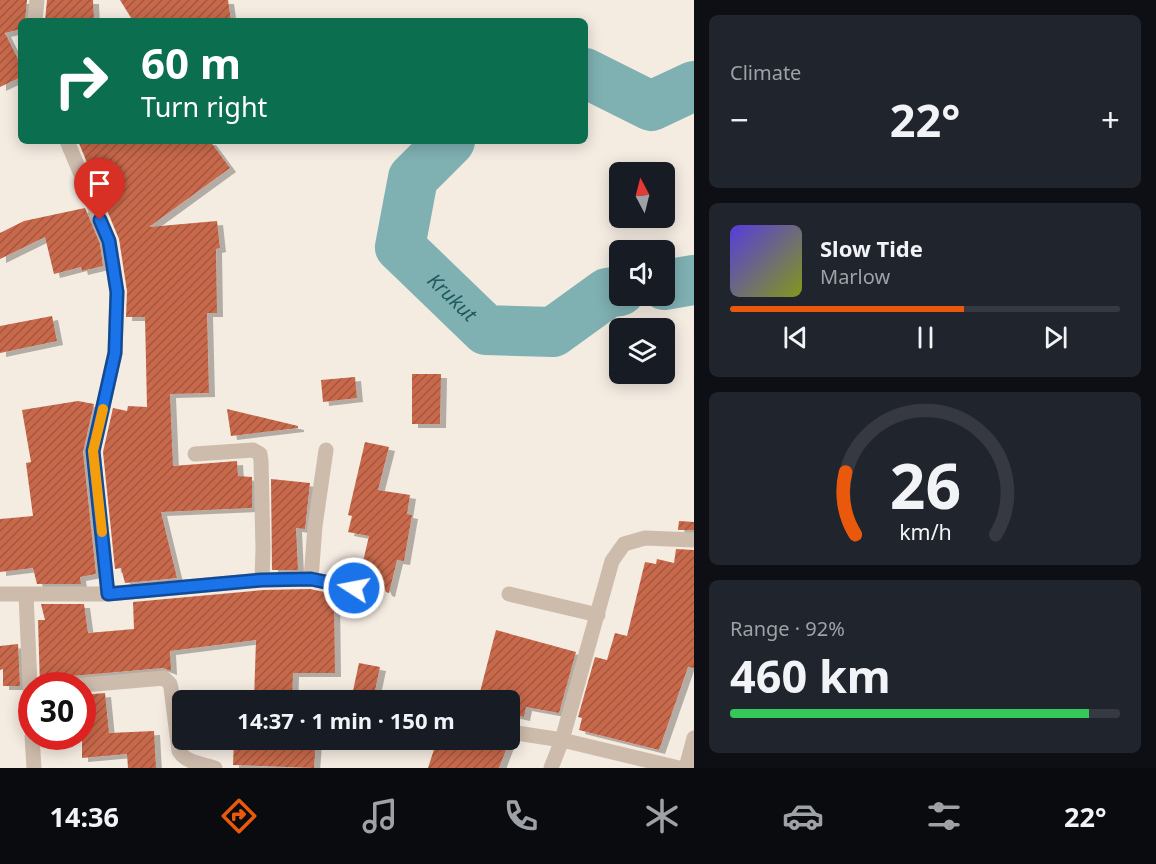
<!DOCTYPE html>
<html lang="en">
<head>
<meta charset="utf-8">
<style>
	body { margin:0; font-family:"Noto Sans",sans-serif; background:#20242c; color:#f1f3f6; height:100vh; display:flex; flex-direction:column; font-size:22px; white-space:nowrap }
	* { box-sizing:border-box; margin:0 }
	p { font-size:20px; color:#9ea1a6 }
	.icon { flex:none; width:33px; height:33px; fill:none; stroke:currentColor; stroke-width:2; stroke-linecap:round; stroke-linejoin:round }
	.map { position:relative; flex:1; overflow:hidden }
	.panel { display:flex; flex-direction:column; gap:15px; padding:15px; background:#0d0f14; width:462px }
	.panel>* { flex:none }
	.banner { position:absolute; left:18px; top:18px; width:570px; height:126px; border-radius:9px; box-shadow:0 3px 15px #0003; background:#0b6e4f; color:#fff; overflow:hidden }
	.needle { width:39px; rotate:353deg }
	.tools { position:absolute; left:609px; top:162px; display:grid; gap:12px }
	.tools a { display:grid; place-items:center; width:66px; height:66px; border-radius:9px; background:#171b24; box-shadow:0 3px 15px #0003; font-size:30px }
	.speed { position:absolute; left:18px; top:672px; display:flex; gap:12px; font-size:30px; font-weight:700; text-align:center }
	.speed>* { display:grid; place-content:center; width:78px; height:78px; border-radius:50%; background:#171b24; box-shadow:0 3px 15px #0003; line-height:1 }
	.speed .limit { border:9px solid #d22; background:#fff; color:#111 }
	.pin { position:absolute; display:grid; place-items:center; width:51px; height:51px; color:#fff; margin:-62px -26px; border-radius:50% 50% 50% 0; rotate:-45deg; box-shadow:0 0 6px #0007 }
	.pin .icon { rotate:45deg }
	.me { position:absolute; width:66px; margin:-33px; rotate:281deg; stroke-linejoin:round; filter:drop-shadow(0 0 4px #0008) }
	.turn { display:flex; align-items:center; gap:21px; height:126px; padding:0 24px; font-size:27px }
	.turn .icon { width:78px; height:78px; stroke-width:2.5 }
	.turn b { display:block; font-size:42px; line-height:51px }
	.big { font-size:45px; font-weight:700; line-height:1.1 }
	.panel .card { flex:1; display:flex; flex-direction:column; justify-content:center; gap:9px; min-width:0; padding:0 21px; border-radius:9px; background:#20242c }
	.panel .dial { align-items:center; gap:0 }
	.dial svg { height:156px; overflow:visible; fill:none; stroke:#363941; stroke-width:7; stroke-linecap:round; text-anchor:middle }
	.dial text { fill:#f1f3f6; stroke:none }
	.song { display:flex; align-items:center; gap:18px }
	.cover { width:72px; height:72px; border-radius:9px; background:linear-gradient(135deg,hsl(250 70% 55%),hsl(70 70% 35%)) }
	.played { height:6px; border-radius:3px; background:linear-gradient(90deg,#ea580c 60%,#363941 60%) }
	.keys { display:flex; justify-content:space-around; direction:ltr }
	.heat { display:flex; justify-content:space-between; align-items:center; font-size:33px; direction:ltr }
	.charge { height:9px; border-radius:4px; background:linear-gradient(90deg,#34c759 92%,#363941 0) }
	.trip { position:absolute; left:172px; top:690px; width:348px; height:60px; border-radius:9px; background:#171b24; box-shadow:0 3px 15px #0003; font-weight:700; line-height:60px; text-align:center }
	.dock { display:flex; height:96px; justify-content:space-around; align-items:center; background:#090b0e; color:#9ea1a6 }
	.dock .icon { width:42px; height:42px }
	.dock .selected { color:#ea580c }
	.dock b { font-size:27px; color:#f1f3f6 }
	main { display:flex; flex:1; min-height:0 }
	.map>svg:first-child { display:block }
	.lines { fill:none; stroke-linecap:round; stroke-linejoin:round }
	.river { stroke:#7fb0b2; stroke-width:50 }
	.building { fill:url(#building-hatch); filter:url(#shadow) }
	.minor { stroke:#cdbbac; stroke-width:15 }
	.route-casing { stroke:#114b97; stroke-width:15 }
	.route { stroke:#1a73e8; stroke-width:10 }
	.slow { stroke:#f59e0b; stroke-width:10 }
	.labels { text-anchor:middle; stroke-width:4.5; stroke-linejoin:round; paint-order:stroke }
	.water-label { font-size:20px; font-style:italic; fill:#1f5a5e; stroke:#fbf5ee }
</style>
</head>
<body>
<main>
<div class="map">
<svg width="694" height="768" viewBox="0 0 694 768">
	<defs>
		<pattern id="building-hatch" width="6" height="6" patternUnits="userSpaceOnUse" patternTransform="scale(1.5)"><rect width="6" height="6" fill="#c8694b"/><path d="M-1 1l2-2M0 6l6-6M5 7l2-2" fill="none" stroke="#a4573f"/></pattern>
		<filter id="shadow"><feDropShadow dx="6" dy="4" stdDeviation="0" flood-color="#0004"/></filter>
	</defs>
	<rect width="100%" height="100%" fill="#f4ebe1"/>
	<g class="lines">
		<g class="river">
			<path d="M585,73L651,106L694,86"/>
			<path id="s1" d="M450,141L413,178L400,247L486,330L553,332L607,293L620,291"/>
			<path d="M664,285L694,280"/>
		</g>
	</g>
	<path class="building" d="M0,0H27L25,21H21V29L5,33L21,65V77L0,87Z
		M47,0H93L94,21H45Z
		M120,0H228L231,21H133Z
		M78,141H210L230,168L149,227L217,221L220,248L216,249L217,313H207L209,393L170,394L173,466L237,461L238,476L252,477V508L161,512L177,578L125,583L121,568L115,569L103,452L113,408L127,411L128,406L147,407L145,317H126L127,291L119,239Z
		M85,208L100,244L103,266L82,271L81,267L54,274L45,237L0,259V233L24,221Z
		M52,316L57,341L0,353V326Z
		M412,374H441L440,424H412Z
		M355,377L357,398L323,402L321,380Z
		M78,401L94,404L83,452L96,574L80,577L81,584H37L33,568L0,572V519L33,516L26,463L31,462L22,410Z
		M227,409L298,426V428L231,436Z
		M365,442L389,447L378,490L410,495L407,514L412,515L404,561L397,560L389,593L386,592L383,585L378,583L359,579L369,536L348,532L352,516L348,515Z
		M271,479L310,483L305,529L296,528L298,570H272Z
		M679,521L694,522V530H678Z
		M676,549L694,550V668L688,667L659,750L579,730L582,718L578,717L595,657L607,660L615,633L627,636L645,562L656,564L657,559L674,563Z
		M310,589L334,594L335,673H293L292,700H254L256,640L170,651L171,671L163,668L71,676L66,678L63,684L40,686L38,620H45L41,604H84L88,633L134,629L133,602L263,590Z
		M496,630L576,652L559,713L526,707L524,717L510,714V700H478Z
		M18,644L20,686H3V669L0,670V646Z
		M359,663L380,667L373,700H351Z
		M105,693L109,733L154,731L156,768H128L127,754L82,758V695Z
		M234,740H316L314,768L233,765Z
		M437,740H504L509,742L499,768H428Z"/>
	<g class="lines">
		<path class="minor" d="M35,21L37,0
			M67,141L109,241L117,292L115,353L93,451L108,594
			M195,454L253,450L260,454L261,461L263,549L262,580
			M311,579L315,526L326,450
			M0,594H108L262,580L311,579L376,592
			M509,594L598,615
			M26,595L32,729
			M72,686L164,678L170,684L171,688L179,751C186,763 203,764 215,768
			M510,732L562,740L551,768
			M32,736L34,768
			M679,768L562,740L612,561L624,544L645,538L694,540
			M686,768L694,738"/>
	</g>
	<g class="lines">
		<g class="route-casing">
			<path id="route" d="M100,220L109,241L117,292L115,353L93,451L108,594L261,580L311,579L354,588"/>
		</g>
		<use href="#route" class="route"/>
		<path class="slow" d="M102,532L93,451L103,409"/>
	</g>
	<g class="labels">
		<g class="water-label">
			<text dy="7" stroke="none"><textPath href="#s1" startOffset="195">Krukut</textPath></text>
		</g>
	</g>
</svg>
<div class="tools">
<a><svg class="needle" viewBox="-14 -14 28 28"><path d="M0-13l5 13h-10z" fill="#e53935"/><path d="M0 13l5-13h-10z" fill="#9ea1a6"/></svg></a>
<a><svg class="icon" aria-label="sound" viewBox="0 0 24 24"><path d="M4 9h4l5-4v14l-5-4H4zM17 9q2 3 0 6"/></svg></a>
<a><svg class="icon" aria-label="layers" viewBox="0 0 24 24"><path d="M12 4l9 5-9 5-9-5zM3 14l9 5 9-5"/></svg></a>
</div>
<div class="speed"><div class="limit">30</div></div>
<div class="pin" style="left:100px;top:220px;background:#d93025"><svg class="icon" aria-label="arrive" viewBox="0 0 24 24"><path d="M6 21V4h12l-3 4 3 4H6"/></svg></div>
<svg class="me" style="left:354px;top:588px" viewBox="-20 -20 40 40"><circle r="17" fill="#1a73e8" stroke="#fff" stroke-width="3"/><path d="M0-11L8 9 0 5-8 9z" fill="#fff"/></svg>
<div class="trip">14:37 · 1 min · 150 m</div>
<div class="banner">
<div class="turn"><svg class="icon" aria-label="right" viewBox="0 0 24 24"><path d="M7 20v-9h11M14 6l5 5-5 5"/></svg><div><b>60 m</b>Turn right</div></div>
</div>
</div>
<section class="panel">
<div class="card"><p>Climate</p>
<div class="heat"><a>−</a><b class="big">22°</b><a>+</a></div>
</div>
<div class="card">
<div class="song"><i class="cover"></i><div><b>Slow Tide</b><p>Marlow</p></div></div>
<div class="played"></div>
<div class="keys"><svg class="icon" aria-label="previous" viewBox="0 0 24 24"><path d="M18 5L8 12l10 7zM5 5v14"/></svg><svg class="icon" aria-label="pause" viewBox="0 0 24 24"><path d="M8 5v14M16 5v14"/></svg><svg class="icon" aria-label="next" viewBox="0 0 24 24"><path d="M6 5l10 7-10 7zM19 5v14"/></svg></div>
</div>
<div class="card dial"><svg viewBox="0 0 100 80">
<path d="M14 69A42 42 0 1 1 86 69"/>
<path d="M14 69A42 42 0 0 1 9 37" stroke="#ea580c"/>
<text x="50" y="56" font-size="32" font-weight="700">26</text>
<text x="50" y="72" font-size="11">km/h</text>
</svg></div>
<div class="card"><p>Range · 92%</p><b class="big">460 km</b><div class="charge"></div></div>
</section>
</main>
<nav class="dock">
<b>14:36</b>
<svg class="icon selected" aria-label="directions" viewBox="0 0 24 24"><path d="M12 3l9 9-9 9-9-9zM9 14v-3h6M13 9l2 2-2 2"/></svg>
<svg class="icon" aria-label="music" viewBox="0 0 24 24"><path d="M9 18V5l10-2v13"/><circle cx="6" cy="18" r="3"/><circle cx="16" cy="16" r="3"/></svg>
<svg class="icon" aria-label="phone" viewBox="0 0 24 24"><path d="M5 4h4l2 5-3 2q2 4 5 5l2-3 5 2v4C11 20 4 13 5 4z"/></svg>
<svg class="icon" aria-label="climate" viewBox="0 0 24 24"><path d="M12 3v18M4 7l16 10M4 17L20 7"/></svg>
<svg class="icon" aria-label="car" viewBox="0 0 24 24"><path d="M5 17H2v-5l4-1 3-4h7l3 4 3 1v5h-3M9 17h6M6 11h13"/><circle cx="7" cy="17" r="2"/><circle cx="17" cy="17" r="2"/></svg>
<svg class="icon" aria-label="filters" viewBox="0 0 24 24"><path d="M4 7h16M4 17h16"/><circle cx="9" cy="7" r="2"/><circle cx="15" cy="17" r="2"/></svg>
<b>22°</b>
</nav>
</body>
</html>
